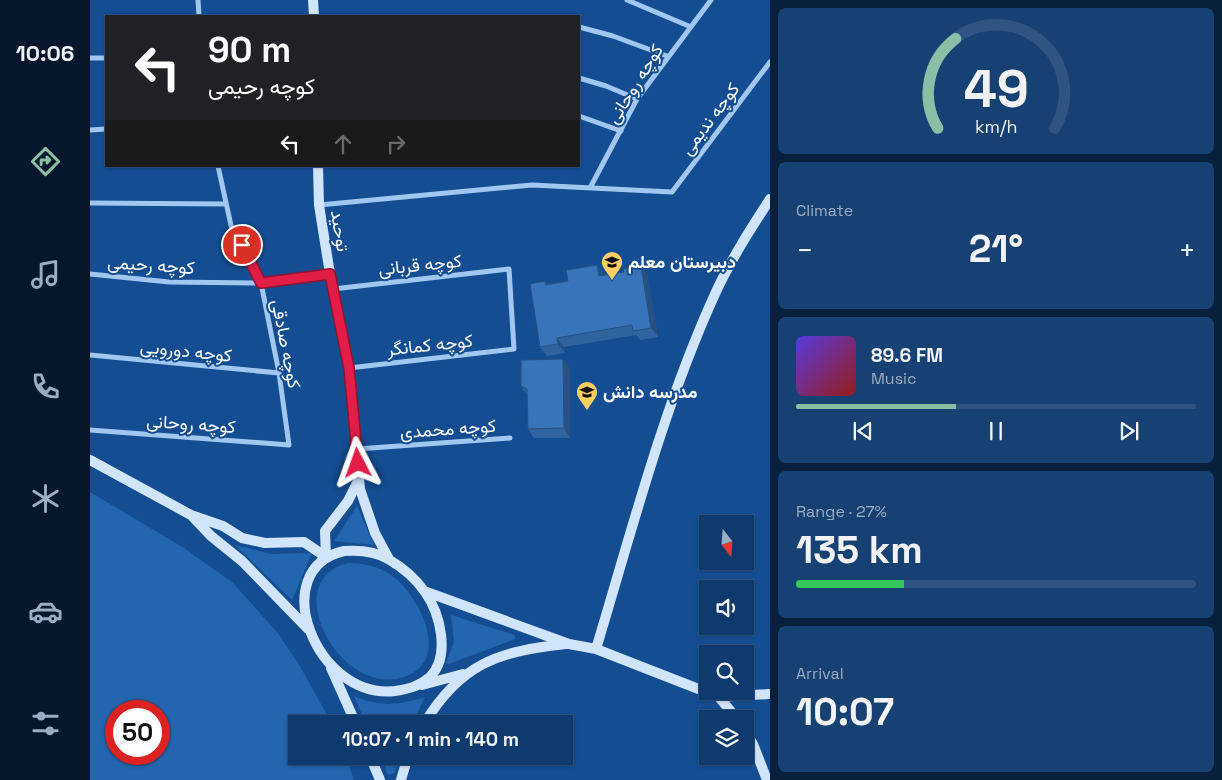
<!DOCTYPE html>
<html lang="en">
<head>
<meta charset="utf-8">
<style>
	body { margin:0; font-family:"Space Grotesk",Vazirmatn,sans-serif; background:#184173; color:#f1f3f6; height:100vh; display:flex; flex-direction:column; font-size:19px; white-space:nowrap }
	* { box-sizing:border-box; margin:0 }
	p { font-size:16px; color:#9badc2 }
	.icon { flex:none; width:28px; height:28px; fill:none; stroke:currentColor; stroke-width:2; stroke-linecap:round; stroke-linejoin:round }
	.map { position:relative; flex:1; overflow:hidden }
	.side { display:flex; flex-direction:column; gap:8px; padding:8px; background:#08203c; width:452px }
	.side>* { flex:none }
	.hud { position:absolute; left:15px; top:15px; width:475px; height:152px; border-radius:0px; box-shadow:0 1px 4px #0004,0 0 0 1px #2f5481; background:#202124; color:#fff; overflow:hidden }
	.needle { width:32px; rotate:163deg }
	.buttons { position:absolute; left:609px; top:515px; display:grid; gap:10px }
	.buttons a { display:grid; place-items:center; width:55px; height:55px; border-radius:0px; background:#0f3a6e; box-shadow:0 1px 4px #0004,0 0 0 1px #2f5481; font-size:25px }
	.speed { position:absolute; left:15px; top:700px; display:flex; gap:10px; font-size:25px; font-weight:700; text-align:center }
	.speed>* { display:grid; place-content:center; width:65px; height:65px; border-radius:50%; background:#0f3a6e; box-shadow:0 1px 4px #0004,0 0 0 1px #2f5481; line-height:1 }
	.speed .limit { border:8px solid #d22; background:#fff; color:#111 }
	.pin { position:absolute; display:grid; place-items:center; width:42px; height:42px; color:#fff; margin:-21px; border:2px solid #fff; border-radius:50%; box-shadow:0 1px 5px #0007 }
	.me { position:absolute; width:55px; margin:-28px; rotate:356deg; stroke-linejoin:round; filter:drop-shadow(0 0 4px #0008) }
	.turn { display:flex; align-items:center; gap:18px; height:105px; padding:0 20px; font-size:22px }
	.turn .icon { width:65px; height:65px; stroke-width:2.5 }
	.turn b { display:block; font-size:35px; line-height:42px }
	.lanes { display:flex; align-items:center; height:48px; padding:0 20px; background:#0003; justify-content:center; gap:25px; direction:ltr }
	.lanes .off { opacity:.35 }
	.big { font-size:38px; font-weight:700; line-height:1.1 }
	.side .card { flex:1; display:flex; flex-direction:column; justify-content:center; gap:8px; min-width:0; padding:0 18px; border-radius:8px; background:#184173 }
	.side .dial { align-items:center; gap:0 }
	.dial svg { height:130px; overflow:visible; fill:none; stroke:#2f5481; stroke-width:7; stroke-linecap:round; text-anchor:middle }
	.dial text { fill:#f1f3f6; stroke:none }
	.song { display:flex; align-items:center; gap:15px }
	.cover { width:60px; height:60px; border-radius:8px; background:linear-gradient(135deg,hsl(250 70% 55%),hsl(0 70% 35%)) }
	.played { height:5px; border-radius:2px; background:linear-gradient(90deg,#8abfa5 40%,#2f5481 40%) }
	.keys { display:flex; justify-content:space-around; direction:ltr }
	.heat { display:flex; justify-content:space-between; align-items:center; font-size:28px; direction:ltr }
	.charge { height:8px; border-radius:4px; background:linear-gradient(90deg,#34c759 27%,#2f5481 0) }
	.trip { position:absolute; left:198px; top:715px; width:285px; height:50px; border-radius:0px; background:#0f3a6e; box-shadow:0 1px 4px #0004,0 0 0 1px #2f5481; font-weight:700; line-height:50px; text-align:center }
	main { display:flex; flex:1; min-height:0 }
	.menu { display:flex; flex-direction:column; width:90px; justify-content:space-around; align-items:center; background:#06172c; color:#9badc2 }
	.menu .icon { width:35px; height:35px }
	.menu .active { color:#8abfa5 }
	.menu b { font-size:22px; color:#f1f3f6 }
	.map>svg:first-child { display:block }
	.green { fill:#2365af; fill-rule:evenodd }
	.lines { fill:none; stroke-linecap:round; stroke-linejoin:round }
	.street { stroke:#a1c7f1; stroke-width:5 }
	.secondary { stroke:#d0e4fc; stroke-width:10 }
	.wall { fill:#30649f }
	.shaded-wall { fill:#275182 }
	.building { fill:#3874b9; stroke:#275182 }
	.route-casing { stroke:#92132f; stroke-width:12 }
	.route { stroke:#e11d48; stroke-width:9 }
	.labels { text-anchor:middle; stroke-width:4; stroke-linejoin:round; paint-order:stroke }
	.street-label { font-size:18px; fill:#fff; stroke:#144d92 }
	.poi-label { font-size:18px; font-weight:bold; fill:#fff; stroke:#144d92; text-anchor:start }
</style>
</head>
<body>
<main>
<nav class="menu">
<b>10:06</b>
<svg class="icon active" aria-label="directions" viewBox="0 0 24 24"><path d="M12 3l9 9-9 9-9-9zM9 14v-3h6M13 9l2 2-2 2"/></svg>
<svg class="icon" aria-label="music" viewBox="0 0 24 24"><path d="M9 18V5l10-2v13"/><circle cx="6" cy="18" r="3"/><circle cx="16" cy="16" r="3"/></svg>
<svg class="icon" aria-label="phone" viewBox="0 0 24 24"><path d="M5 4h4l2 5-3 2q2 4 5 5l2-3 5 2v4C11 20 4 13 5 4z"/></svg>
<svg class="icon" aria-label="climate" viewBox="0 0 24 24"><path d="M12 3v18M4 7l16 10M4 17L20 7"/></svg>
<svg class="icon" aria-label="car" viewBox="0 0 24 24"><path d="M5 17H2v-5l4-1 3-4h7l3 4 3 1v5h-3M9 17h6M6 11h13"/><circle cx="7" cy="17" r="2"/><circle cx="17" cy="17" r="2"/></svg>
<svg class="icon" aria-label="filters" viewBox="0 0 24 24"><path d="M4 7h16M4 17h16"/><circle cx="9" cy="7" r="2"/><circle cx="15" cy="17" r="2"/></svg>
</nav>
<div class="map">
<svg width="680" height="780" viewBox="0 0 680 780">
	<rect width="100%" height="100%" fill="#144d92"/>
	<path class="green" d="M0,492L94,548L143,583L187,632L211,668L242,724H206V756H256L264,780H0ZM69,711V754H26V711Z
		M267,506L284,545L244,541Z
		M145,545L181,554L222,553L202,600Z
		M258,563C273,563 288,566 301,575C329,594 363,661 314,677C250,698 187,580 258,563Z
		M361,615L425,635V639L359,664L356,663L364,642Z
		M264,696C288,707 311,705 335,697L322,724H276Z
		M290,756H310L304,773L298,775Z"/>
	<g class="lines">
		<path class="street" d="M108,0L109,16
			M537,0L601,27
			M489,27L523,36L577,56
			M0,58H16
			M489,78L516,86L547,99
			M489,116L531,131
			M0,130L16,129
			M500,188L547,99L621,0
			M0,203L135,204
			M229,205L442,185L582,192L680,62
			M0,274L79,282L171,283L240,274
			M243,289L419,269L424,349L259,368
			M0,355L189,373
			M0,430L199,445L189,373L171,283L161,260L142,230L128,166
			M267,449L420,438"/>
		<path class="secondary" d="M223,0L224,16
			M228,166L229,205L240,274L259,368L270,489L285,533L299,559
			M0,460L101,515L133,526L152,538L175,543L214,542L236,557
			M103,517L121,536L152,561L218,629
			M254,551C269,550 285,551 298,559C312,567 326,579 335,592C350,613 361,656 340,677C330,686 319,689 305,691C226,700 175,569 254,551Z
			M236,557L235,531L258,501L269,479
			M334,591L479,644L506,649L629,697
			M506,649C542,530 573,408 625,294C640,261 660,230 680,199
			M241,668L266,724
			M332,685L373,674
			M647,719L629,697L680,694
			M334,724C370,664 408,651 476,644
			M655,731L663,744L677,780
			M280,756L290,780
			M311,780L318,756"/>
	</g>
	<path class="wall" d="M551,266L557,275L568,337L550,340L546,335L474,347L475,353L457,356L450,347L455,281L457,284L514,274V276L534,272Z
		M480,368V438H444L438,429L437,395L431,386Z"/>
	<path class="shaded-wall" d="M507,265L514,274L516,286L509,276Z
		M551,266L557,275L568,337L561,328Z
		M467,338L474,347L475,353L468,344Z
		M473,359L480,368V438L474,428Z"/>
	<path class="building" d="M507,265L509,276L534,272L533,269L551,266L561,328L543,331L542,325L467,338L468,344L450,347L440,284L455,281L456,285L478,281L476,270Z
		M473,359L474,428L438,429L437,389L431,386V360Z"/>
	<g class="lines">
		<g class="route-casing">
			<path id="route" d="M152,245L171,283L240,274L259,368L268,463"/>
		</g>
		<use href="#route" class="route"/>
	</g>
	<defs>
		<g id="school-pin" transform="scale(1.125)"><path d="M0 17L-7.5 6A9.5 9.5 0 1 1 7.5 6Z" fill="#ffce62" stroke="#144d92"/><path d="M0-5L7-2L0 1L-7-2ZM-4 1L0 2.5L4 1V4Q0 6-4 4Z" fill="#111"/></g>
	</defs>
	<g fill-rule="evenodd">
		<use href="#school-pin" x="522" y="262"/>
		<use href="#school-pin" x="497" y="392"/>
	</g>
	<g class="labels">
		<g class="street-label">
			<text transform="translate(545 84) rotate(-58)" y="6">کوچه روحانی</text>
			<text transform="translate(620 119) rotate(-53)" y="6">کوچه ندیمی</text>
			<text transform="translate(250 231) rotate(81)" y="6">توحید</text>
			<text transform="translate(61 265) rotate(4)" y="6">کوچه رحیمی</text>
			<text transform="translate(330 265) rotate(-6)" y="6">کوچه قربانی</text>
			<text transform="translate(196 344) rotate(79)" y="6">کوچه صادقی</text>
			<text transform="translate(340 345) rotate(-6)" y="6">کوچه کمانگر</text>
			<text transform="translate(96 351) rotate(6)" y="6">کوچه دورویی</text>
			<text transform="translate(101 424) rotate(4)" y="6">کوچه روحانی</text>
			<text transform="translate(358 429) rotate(-4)" y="6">کوچه محمدی</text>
		</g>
		<g class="poi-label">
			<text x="538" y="268">دبیرستان معلم</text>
			<text x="513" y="398">مدرسه دانش</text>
		</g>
	</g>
</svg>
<div class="buttons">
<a><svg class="needle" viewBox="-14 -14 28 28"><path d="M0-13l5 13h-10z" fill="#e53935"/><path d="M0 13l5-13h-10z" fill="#9badc2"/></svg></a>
<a><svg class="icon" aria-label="sound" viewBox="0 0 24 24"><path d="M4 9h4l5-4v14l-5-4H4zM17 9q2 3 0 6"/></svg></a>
<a><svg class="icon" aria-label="search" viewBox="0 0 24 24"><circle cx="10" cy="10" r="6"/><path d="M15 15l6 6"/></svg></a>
<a><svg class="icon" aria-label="layers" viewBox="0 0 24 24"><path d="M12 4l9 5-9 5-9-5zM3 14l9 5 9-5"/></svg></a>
</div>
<div class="speed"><div class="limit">50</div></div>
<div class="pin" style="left:152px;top:245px;background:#d93025"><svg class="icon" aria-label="arrive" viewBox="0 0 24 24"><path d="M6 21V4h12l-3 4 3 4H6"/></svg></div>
<svg class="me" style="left:268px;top:463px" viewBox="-20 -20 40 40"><path d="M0-17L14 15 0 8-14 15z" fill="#e11d48" stroke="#fff" stroke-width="4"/></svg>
<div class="trip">10:07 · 1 min · 140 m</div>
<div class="hud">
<div class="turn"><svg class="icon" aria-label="left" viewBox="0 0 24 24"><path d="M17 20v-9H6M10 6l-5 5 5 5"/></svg><div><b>90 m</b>کوچه رحیمی</div></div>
<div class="lanes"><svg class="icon" aria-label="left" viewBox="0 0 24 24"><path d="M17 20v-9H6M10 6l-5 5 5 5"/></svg><svg class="icon off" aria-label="ahead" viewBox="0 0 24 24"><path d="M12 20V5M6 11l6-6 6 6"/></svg><svg class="icon off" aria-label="right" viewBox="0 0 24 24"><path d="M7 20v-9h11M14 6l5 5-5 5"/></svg></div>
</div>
</div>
<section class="side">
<div class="card dial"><svg viewBox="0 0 100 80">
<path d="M14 69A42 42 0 1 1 86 69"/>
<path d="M14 69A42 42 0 0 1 25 14" stroke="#8abfa5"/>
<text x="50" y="56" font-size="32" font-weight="700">49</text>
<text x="50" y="72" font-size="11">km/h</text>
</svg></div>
<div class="card"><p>Climate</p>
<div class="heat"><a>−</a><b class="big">21°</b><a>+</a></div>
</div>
<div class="card">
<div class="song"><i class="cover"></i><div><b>89.6 FM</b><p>Music</p></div></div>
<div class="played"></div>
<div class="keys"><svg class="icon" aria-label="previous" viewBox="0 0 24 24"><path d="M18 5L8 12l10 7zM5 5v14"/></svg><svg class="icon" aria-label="pause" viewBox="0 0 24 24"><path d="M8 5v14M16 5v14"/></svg><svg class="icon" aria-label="next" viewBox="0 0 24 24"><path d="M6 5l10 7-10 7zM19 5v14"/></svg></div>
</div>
<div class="card"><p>Range · 27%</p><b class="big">135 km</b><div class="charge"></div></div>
<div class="card"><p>Arrival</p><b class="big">10:07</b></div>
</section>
</main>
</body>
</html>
